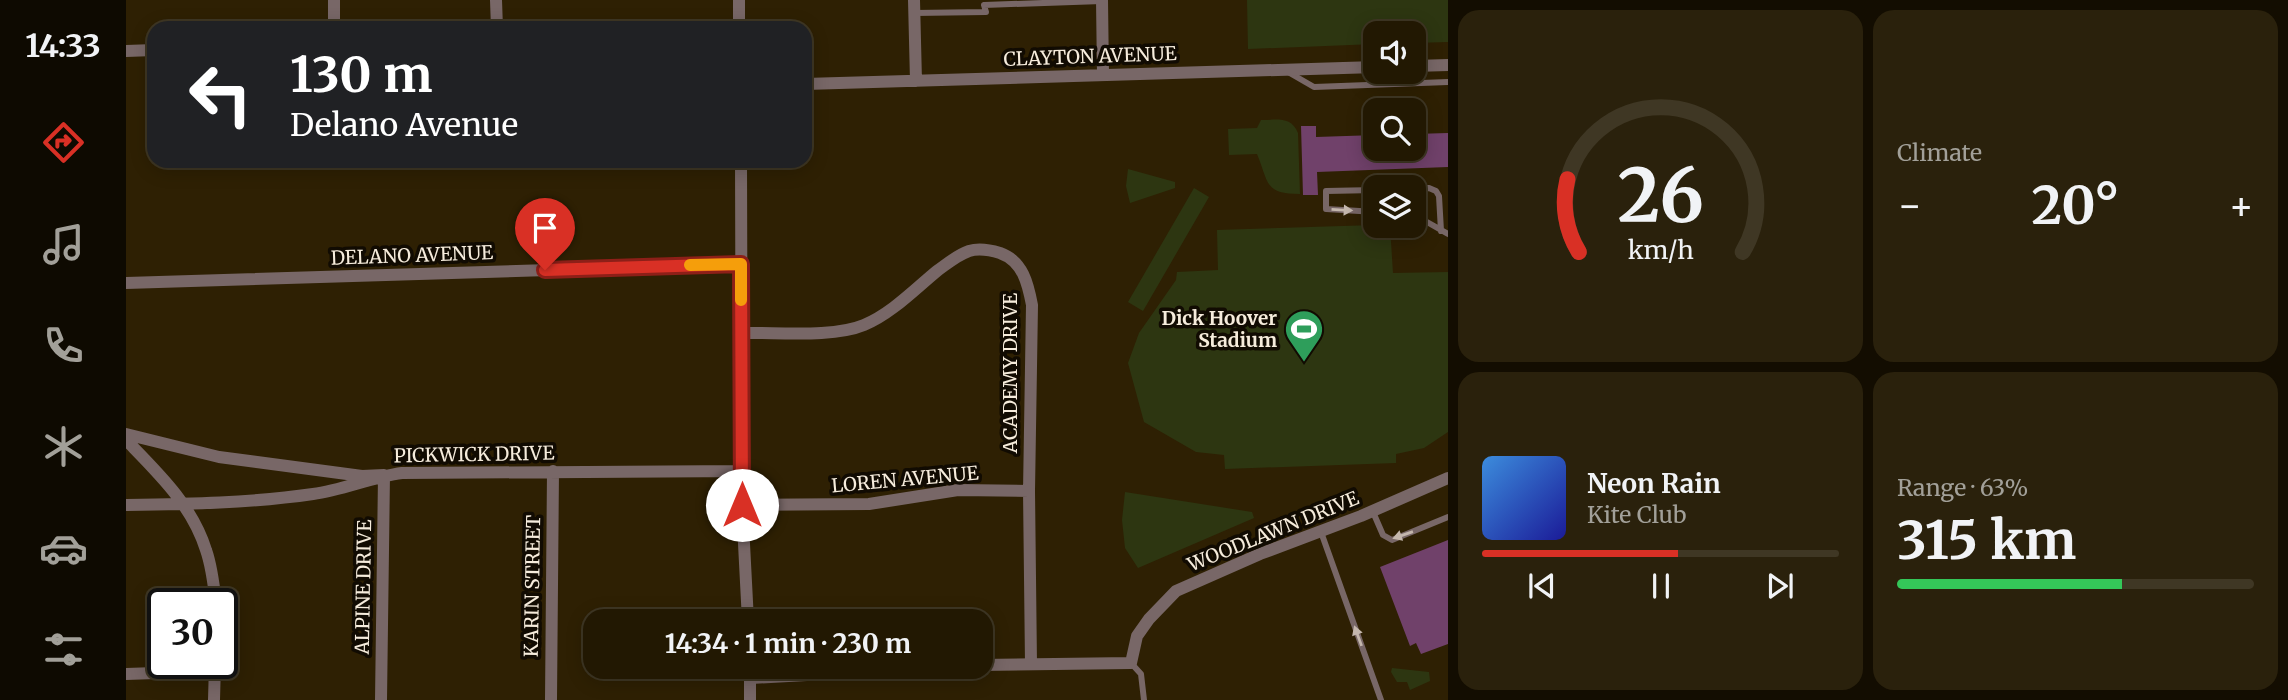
<!DOCTYPE html>
<html lang="en">
<head>
<meta charset="utf-8">
<style>
	body { margin:0; font-family:Merriweather,serif; background:#2a210c; color:#f1f3f6; height:100vh; display:flex; flex-direction:column; font-size:26px; white-space:nowrap }
	* { box-sizing:border-box; margin:0 }
	p { font-size:23px; color:#a2a099 }
	.icon { flex:none; width:38px; height:38px; fill:none; stroke:currentColor; stroke-width:2; stroke-linecap:round; stroke-linejoin:round }
	.map { position:relative; flex:1; overflow:hidden }
	.sheet { display:flex; flex-direction:column; gap:10px; padding:10px; background:#130d01; width:840px }
	.sheet>* { flex:none }
	.top-card { position:absolute; left:21px; top:21px; width:665px; height:147px; border-radius:21px; box-shadow:0 4px 18px #0003,0 0 0 2px #3f3724; background:#202124; color:#fff; overflow:hidden }
	.buttons { position:absolute; left:1237px; top:21px; display:grid; gap:14px }
	.buttons a { display:grid; place-items:center; width:63px; height:63px; border-radius:14px; background:#221802; box-shadow:0 4px 18px #0003,0 0 0 2px #3f3724; font-size:35px }
	.speed { position:absolute; left:21px; top:588px; display:flex; gap:14px; font-size:35px; font-weight:700; text-align:center }
	.speed>* { display:grid; place-content:center; width:91px; height:91px; border-radius:50%; background:#221802; box-shadow:0 4px 18px #0003,0 0 0 2px #3f3724; line-height:1 }
	.speed .limit { border:4px solid #111; border-radius:10px; background:#fff; color:#111 }
	.pin { position:absolute; display:grid; place-items:center; width:60px; height:60px; color:#fff; margin:-72px -30px; border-radius:50% 50% 50% 0; rotate:-45deg; box-shadow:0 0 7px #0007 }
	.pin .icon { rotate:45deg }
	.me { position:absolute; width:77px; margin:-38px; rotate:0deg; stroke-linejoin:round; filter:drop-shadow(0 0 5px #0008) }
	.turn { display:flex; align-items:center; gap:24px; height:147px; padding:0 28px; font-size:32px }
	.turn .icon { width:91px; height:91px; stroke-width:2.5 }
	.turn b { display:block; font-size:49px; line-height:60px }
	.big { font-size:52px; font-weight:700; line-height:1.1 }
	.sheet .widget { flex:1; display:flex; flex-direction:column; justify-content:center; gap:10px; min-width:0; padding:0 24px; border-radius:21px; background:#2a210c }
	.sheet .dial { align-items:center; gap:0 }
	.dial svg { height:182px; overflow:visible; fill:none; stroke:#3f3724; stroke-width:7; stroke-linecap:round; text-anchor:middle }
	.dial text { fill:#f1f3f6; stroke:none }
	.song { display:flex; align-items:center; gap:21px }
	.cover { width:84px; height:84px; border-radius:10px; background:linear-gradient(135deg,hsl(210 70% 55%),hsl(240 70% 35%)) }
	.played { height:7px; border-radius:4px; background:linear-gradient(90deg,#d93025 55%,#3f3724 55%) }
	.keys { display:flex; justify-content:space-around; direction:ltr }
	.heat { display:flex; justify-content:space-between; align-items:center; font-size:38px; direction:ltr }
	.charge { height:10px; border-radius:5px; background:linear-gradient(90deg,#34c759 63%,#3f3724 0) }
	.sheet .tiles { flex:1; display:grid; gap:10px; grid-template-columns:repeat(2,1fr) }
	.trip { position:absolute; left:457px; top:609px; width:410px; height:70px; border-radius:21px; background:#221802; box-shadow:0 4px 18px #0003,0 0 0 2px #3f3724; font-weight:700; line-height:70px; text-align:center }
	main { display:flex; flex:1; min-height:0 }
	.tab-bar { display:flex; flex-direction:column; width:126px; justify-content:space-around; align-items:center; background:#0e0a01; color:#a2a099 }
	.tab-bar .icon { width:49px; height:49px }
	.tab-bar .on { color:#d93025 }
	.tab-bar b { font-size:32px; color:#f1f3f6 }
	.map>svg:first-child { display:block }
	.green { fill:#2d3611 }
	.building { fill:#70416a }
	.lines { fill:none; stroke-linecap:round; stroke-linejoin:round }
	.service { stroke:#786767; stroke-width:6 }
	.minor { stroke:#786767; stroke-width:12 }
	.oneway { fill:#c4b7ad }
	.route-casing { stroke:#8d1f18; stroke-width:18 }
	.route { stroke:#d93025; stroke-width:12 }
	.slow { stroke:#f59e0b; stroke-width:12 }
	.labels { text-anchor:middle; stroke-width:7; stroke-linejoin:round; paint-order:stroke }
	.street-label { font-size:19px; fill:#f6ecdc; stroke:#110b02 }
	.poi-label { font-size:19px; font-weight:bold; fill:#f6ecdc; stroke:#110b02; text-anchor:end }
</style>
</head>
<body>
<main>
<nav class="tab-bar">
<b>14:33</b>
<svg class="icon on" aria-label="directions" viewBox="0 0 24 24"><path d="M12 3l9 9-9 9-9-9zM9 14v-3h6M13 9l2 2-2 2"/></svg>
<svg class="icon" aria-label="music" viewBox="0 0 24 24"><path d="M9 18V5l10-2v13"/><circle cx="6" cy="18" r="3"/><circle cx="16" cy="16" r="3"/></svg>
<svg class="icon" aria-label="phone" viewBox="0 0 24 24"><path d="M5 4h4l2 5-3 2q2 4 5 5l2-3 5 2v4C11 20 4 13 5 4z"/></svg>
<svg class="icon" aria-label="climate" viewBox="0 0 24 24"><path d="M12 3v18M4 7l16 10M4 17L20 7"/></svg>
<svg class="icon" aria-label="car" viewBox="0 0 24 24"><path d="M5 17H2v-5l4-1 3-4h7l3 4 3 1v5h-3M9 17h6M6 11h13"/><circle cx="7" cy="17" r="2"/><circle cx="17" cy="17" r="2"/></svg>
<svg class="icon" aria-label="filters" viewBox="0 0 24 24"><path d="M4 7h16M4 17h16"/><circle cx="9" cy="7" r="2"/><circle cx="15" cy="17" r="2"/></svg>
</nav>
<div class="map">
<svg width="1322" height="700" viewBox="0 0 1322 700">
	<rect width="100%" height="100%" fill="#2e2003"/>
	<path class="green" d="M1121,0H1322V42L1288,43V33H1250L1249,44L1122,49Z
		M1135,120C1151,120 1165,116 1172,133L1174,194C1138,194 1143,183 1131,154L1103,155L1102,129L1131,128Z
		M1002,169L1049,182V188L1004,203L1000,186Z
		M1068,188L1083,197L1017,311L1002,302Z
		M1249,225L1264,226L1267,273L1322,272V432L1298,448L1270,454V463L1099,469L1098,455L1070,452L1018,422L1002,363L1013,333L1050,280L1051,272L1092,270L1091,230Z
		M999,492L1126,512L1128,518L1012,568L999,548L996,520Z
		M1266,668L1303,672L1304,681L1284,690L1281,682H1271L1265,672Z"/>
	<path class="building" d="M1175,126H1190V137L1250,135V149H1288V134L1322,133V167L1191,172L1192,195H1177Z
		M1322,540V644L1295,654L1290,643L1284,646L1254,567Z"/>
	<g class="lines">
		<path class="service" d="M788,13L860,12L858,5L976,1
			M1162,72L1188,87L1322,82
			M1288,189L1303,188L1310,191L1313,196L1315,231
			M1250,190L1200,191V209L1250,212
			M1288,223L1301,222L1322,234
			M1247,512L1257,535L1266,540L1322,517
			M1195,532L1255,700
			M1005,663L1015,674L1018,700"/>
		<path class="minor" d="M208,0V28
			M370,0L371,28
			M613,0V28
			M788,0L790,81
			M976,0L977,75
			M0,51L28,50
			M1288,66L1322,65
			M679,84L1250,67
			M615,161L616,505L622,621
			M0,283L615,264
			M615,333C650,332 707,338 738,325C765,314 789,289 811,271C821,264 831,255 843,251C853,248 864,250 874,253C897,261 902,284 906,305L903,491L905,664
			M0,434L93,457L236,476L258,475L255,700
			M0,440C32,473 66,505 80,550C86,567 88,586 90,604
			M0,505C62,504 125,503 187,494C217,490 246,477 276,473L616,471
			M616,505L743,504L832,490L903,491
			M854,665L1005,663L1011,636L1023,619L1050,591L1134,554L1235,516L1322,478
			M624,667V700
			M0,674L89,671
			M625,678L825,667
			M88,700L89,664
			M425,700L427,471"/>
	</g>
	<defs><path id="oneway-solid" d="M-6-.8H1V-3.2L6.5 0L1 3.2V.8H-6Z" transform="scale(1.75)"/></defs>
	<g class="oneway">
		<use href="#oneway-solid" transform="translate(1216 210) rotate(3)"/>
		<use href="#oneway-solid" transform="translate(1277 535) rotate(161)"/>
		<use href="#oneway-solid" transform="translate(1232 636) rotate(-110)"/>
	</g>
	<g class="lines">
		<g class="route-casing">
			<path id="route" d="M419,270L615,264L616,505"/>
		</g>
		<use href="#route" class="route"/>
		<path class="slow" d="M564,265L615,264V300"/>
	</g>
	<defs>
		<g id="stadium-pin" transform="scale(2.0125)"><path d="M0 17L-7.5 6A9.5 9.5 0 1 1 7.5 6Z" fill="#2e9e5b" stroke="#110b02"/><path d="M0-5a6.5 5 0 1 0 0 10a6.5 5 0 1 0 0-10ZM-3.5-1.8h7v3.6h-7Z" fill="#fff"/></g>
	</defs>
	<g fill-rule="evenodd">
		<use href="#stadium-pin" x="1178" y="329"/>
	</g>
	<g class="labels">
		<g class="street-label">
			<text transform="translate(964 56) rotate(-2)" y="7">CLAYTON AVENUE</text>
			<text transform="translate(286 255) rotate(-2)" y="7">DELANO AVENUE</text>
			<text transform="translate(884 373) rotate(-90)" y="7">ACADEMY DRIVE</text>
			<text transform="translate(348 454) rotate(-1)" y="7">PICKWICK DRIVE</text>
			<text transform="translate(779 479) rotate(-5)" y="7">LOREN AVENUE</text>
			<text transform="translate(1147 531) rotate(-22)" y="7">WOODLAWN DRIVE</text>
			<text transform="translate(406 586) rotate(-89)" y="7">KARIN STREET</text>
			<text transform="translate(237 587) rotate(-89)" y="7">ALPINE DRIVE</text>
		</g>
		<g class="poi-label">
			<text x="1151" y="325">Dick Hoover<tspan x="1151" dy="22">Stadium</tspan></text>
		</g>
	</g>
</svg>
<div class="buttons">
<a><svg class="icon" aria-label="sound" viewBox="0 0 24 24"><path d="M4 9h4l5-4v14l-5-4H4zM17 9q2 3 0 6"/></svg></a>
<a><svg class="icon" aria-label="search" viewBox="0 0 24 24"><circle cx="10" cy="10" r="6"/><path d="M15 15l6 6"/></svg></a>
<a><svg class="icon" aria-label="layers" viewBox="0 0 24 24"><path d="M12 4l9 5-9 5-9-5zM3 14l9 5 9-5"/></svg></a>
</div>
<div class="speed"><div class="limit">30</div></div>
<div class="pin" style="left:419px;top:270px;background:#d93025"><svg class="icon" aria-label="arrive" viewBox="0 0 24 24"><path d="M6 21V4h12l-3 4 3 4H6"/></svg></div>
<svg class="me" style="left:616px;top:505px" viewBox="-20 -20 40 40"><circle r="19" fill="#fff"/><path d="M0-13L10 11 0 6-10 11z" fill="#d93025"/></svg>
<div class="trip">14:34 · 1 min · 230 m</div>
<div class="top-card">
<div class="turn"><svg class="icon" aria-label="left" viewBox="0 0 24 24"><path d="M17 20v-9H6M10 6l-5 5 5 5"/></svg><div><b>130 m</b>Delano Avenue</div></div>
</div>
</div>
<section class="sheet">
<div class="tiles">
<div class="widget dial"><svg viewBox="0 0 100 80">
<path d="M14 69A42 42 0 1 1 86 69"/>
<path d="M14 69A42 42 0 0 1 9 37" stroke="#d93025"/>
<text x="50" y="56" font-size="32" font-weight="700">26</text>
<text x="50" y="72" font-size="11">km/h</text>
</svg></div>
<div class="widget"><p>Climate</p>
<div class="heat"><a>−</a><b class="big">20°</b><a>+</a></div>
</div>
<div class="widget">
<div class="song"><i class="cover"></i><div><b>Neon Rain</b><p>Kite Club</p></div></div>
<div class="played"></div>
<div class="keys"><svg class="icon" aria-label="previous" viewBox="0 0 24 24"><path d="M18 5L8 12l10 7zM5 5v14"/></svg><svg class="icon" aria-label="pause" viewBox="0 0 24 24"><path d="M8 5v14M16 5v14"/></svg><svg class="icon" aria-label="next" viewBox="0 0 24 24"><path d="M6 5l10 7-10 7zM19 5v14"/></svg></div>
</div>
<div class="widget"><p>Range · 63%</p><b class="big">315 km</b><div class="charge"></div></div>
</div>
</section>
</main>
</body>
</html>
